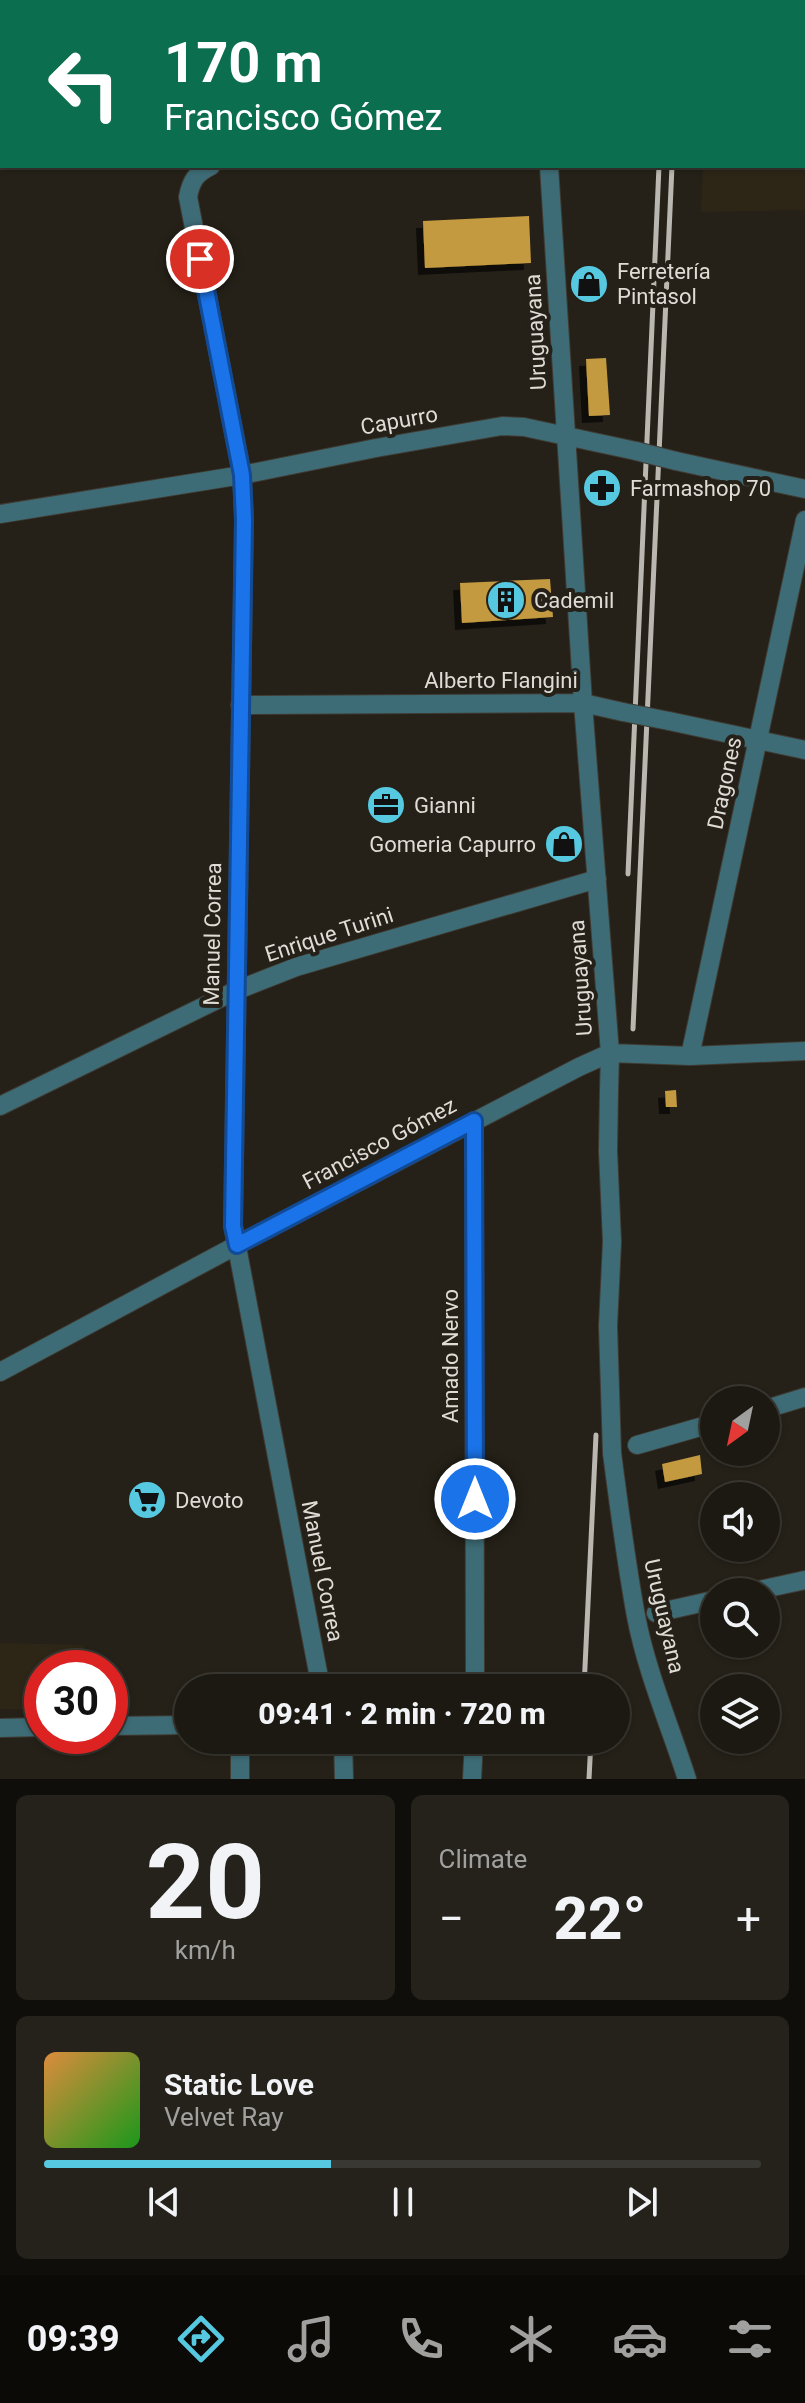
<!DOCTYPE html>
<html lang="en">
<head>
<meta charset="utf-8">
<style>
	body { margin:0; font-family:Roboto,sans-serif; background:#25221b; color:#f1f3f6; height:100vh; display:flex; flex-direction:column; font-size:30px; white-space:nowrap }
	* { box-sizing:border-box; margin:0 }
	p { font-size:26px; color:#a0a09f }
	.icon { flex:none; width:44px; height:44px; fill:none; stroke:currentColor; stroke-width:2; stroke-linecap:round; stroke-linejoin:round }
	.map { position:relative; height:1779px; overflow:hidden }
	.sheet { display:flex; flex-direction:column; gap:16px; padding:16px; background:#0f0e0a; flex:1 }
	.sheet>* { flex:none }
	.hud { position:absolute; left:0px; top:0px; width:806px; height:168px; box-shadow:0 2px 6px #0004,0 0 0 2px #3a3832; background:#0b6e4f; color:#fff; overflow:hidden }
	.needle { width:52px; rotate:213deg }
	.tools { position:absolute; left:700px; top:1386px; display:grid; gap:16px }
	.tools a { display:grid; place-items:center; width:80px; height:80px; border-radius:50%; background:#1c1912; box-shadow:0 2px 6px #0004,0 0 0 2px #3a3832; font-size:40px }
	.speed { position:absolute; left:24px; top:1650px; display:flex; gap:16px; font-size:40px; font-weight:700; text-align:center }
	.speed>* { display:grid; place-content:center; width:104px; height:104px; border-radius:50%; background:#1c1912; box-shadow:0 2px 6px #0004,0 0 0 2px #3a3832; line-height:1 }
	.speed .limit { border:12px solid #d22; background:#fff; color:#111 }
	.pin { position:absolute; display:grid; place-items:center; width:68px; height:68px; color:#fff; margin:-34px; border:4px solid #fff; border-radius:50%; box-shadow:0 2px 8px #0007 }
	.me { position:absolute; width:88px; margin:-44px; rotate:0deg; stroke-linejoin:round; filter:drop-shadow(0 0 6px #0008) }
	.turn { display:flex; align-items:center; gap:28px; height:168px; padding:0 32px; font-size:36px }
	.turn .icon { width:104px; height:104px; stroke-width:2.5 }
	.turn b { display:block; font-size:56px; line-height:68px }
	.big { font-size:60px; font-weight:800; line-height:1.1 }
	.sheet .tile { flex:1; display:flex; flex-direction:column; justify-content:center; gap:12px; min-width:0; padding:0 28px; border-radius:12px; background:#25221b }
	.sheet .dial { align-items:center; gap:0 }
	.dial b { font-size:104px; line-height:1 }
	.song { display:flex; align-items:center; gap:24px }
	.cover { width:96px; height:96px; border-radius:12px; background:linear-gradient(135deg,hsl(30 70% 55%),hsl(120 70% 35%)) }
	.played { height:8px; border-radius:4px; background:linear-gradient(90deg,#56c9e1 40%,#3a3832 40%) }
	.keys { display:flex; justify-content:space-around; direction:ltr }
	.heat { display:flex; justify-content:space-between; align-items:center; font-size:44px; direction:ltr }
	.sheet .tiles { flex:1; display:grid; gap:16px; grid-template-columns:1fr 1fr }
	.tile:last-child { grid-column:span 2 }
	.trip { position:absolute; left:174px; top:1674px; width:456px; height:80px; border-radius:40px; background:#1c1912; box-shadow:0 2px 6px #0004,0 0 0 2px #3a3832; font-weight:800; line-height:80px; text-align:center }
	.dock { display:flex; height:128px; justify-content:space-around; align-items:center; background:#0b0a07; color:#a0a09f }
	.dock .icon { width:56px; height:56px }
	.dock .active { color:#56c9e1 }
	.dock b { font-size:36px; color:#f1f3f6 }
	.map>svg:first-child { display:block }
	.built { fill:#2d2617 }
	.building { fill:#c49a40; filter:url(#shadow) }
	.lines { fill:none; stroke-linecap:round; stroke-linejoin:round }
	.minor-casing { stroke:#3f3b33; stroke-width:20 }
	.minor { stroke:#3e6c76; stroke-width:18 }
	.rail { stroke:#bab7b1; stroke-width:5 }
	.minor-bridge-casing { stroke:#3f3b33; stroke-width:20; stroke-linecap:butt }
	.minor-bridge { stroke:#3e6c76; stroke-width:18 }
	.route-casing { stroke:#114b97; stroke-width:20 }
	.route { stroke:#1a73e8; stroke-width:14 }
	.labels { text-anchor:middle; stroke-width:8; stroke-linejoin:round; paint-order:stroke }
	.poi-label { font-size:22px; fill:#dfdcd6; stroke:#252118; text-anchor:start }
	.street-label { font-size:22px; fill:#dfdcd6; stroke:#252118 }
</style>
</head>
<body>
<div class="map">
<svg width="805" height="1779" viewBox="0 0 805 1779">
	<defs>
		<filter id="shadow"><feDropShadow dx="-7" dy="7" stdDeviation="0" flood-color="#0009"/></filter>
	</defs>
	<rect width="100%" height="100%" fill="#252118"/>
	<path class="built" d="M804,35L805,210L701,212L703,166H804Z
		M0,1643L84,1645V1668H42V1710L0,1709Z"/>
	<path class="building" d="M529,216L531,263L425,268L423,221Z
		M606,358L610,415L589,416L586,359Z
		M595,480L611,482L610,496L594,495Z
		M550,579L553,617L462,623L460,583Z
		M676,1090L677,1107H666L665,1091Z
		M700,1455L702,1474L665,1482L662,1464Z"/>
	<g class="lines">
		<g class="minor-casing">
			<path id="minor" d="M540,0V2
				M211,166C196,173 191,181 188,197L242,475L244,520L233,1226L321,1688
				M549,166L583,703L610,1053L609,1091
				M676,461L805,489
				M0,514L242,475L376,448L502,426L524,427L636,451
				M240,705L583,703L623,712
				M669,721L805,750
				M690,1056L805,520
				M0,1106L235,991L296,967L597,879
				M474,1121L475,1688
				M0,1372L237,1245L579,1067L610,1053L690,1056L805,1051
				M766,1409L805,1397
				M637,1445L714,1423
				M612,1453C619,1507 626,1562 636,1616C646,1670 670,1726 687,1779
				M750,1592L805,1580
				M656,1613L714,1600
				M110,1726L188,1725
				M0,1728L42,1727
				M343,1740L344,1779
				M240,1779V1740
				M472,1779L474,1740"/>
		</g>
		<use href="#minor" class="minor"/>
		<path class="rail" d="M669,2V0
			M628,874L659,166
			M633,1029L672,166
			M584,1688L596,1435
			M589,1779L591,1740"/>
		<g class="minor-bridge-casing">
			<path id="minor-bridge" d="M636,451L676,461
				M623,712L669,721
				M609,1091L608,1151L612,1242L608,1326L612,1453"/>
		</g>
		<use href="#minor-bridge" class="minor-bridge"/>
	</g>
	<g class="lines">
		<g class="route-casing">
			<path id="route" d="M200,259L242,475L244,520L233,1226L237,1245L474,1121L475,1499"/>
		</g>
		<use href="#route" class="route"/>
	</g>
	<defs>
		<g id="shop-disc" transform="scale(2)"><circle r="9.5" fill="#56c9e1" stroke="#252118"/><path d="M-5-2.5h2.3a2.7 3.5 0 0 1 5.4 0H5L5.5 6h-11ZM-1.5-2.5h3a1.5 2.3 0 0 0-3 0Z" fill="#111"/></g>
		<g id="pharmacy-disc" transform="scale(2)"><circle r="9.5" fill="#56c9e1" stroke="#252118"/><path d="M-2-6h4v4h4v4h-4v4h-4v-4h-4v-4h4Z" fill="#111"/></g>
		<g id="building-disc" transform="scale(2)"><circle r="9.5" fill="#56c9e1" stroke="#252118"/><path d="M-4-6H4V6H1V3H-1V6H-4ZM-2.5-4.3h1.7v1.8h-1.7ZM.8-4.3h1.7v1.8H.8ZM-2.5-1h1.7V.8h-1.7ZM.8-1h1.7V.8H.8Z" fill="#111"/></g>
		<g id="office-disc" transform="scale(2)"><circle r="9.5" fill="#56c9e1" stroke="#252118"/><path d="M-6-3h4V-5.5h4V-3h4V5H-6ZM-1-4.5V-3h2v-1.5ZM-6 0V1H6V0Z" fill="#111"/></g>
		<g id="supermarket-disc" transform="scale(2)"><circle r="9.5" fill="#56c9e1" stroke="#252118"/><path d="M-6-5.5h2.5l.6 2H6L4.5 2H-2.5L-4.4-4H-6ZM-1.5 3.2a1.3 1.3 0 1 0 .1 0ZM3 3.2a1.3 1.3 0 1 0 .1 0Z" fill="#111"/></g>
	</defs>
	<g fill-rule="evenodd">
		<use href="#shop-disc" x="589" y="284"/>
		<use href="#pharmacy-disc" x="602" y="488"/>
		<use href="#building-disc" x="506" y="600"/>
		<use href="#office-disc" x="386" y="805"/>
		<use href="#shop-disc" x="564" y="844"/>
		<use href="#supermarket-disc" x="147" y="1500"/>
	</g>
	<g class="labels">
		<g class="poi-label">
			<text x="617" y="279">Ferretería<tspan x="617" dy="25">Pintasol</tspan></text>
			<text x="630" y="496">Farmashop 70</text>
			<text x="534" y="608">Cademil</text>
			<text x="414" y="813">Gianni</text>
			<text x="536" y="852" text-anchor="end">Gomeria Capurro</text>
			<text x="175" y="1508">Devoto</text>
		</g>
		<g class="street-label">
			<text transform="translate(535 332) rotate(-93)" y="8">Uruguayana</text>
			<text transform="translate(399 420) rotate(-10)" y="8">Capurro</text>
			<text x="501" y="688">Alberto Flangini</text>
			<text transform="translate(724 783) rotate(-78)" y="8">Dragones</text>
			<text transform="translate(212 934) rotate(-89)" y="8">Manuel Correa</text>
			<text transform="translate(329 934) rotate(-18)" y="8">Enrique Turini</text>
			<text transform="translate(580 978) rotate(-94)" y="8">Uruguayana</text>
			<text transform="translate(379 1143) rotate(-28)" y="8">Francisco Gómez</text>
			<text transform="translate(450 1356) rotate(-90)" y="8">Amado Nervo</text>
			<text transform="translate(323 1571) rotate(79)" y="8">Manuel Correa</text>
			<text transform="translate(665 1616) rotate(77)" y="8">Uruguayana</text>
		</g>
	</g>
</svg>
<div class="tools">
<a><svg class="needle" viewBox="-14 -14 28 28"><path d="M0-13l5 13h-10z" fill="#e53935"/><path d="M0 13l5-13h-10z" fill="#a0a09f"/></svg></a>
<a><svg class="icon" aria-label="sound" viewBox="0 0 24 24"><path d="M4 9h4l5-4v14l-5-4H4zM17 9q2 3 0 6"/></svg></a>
<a><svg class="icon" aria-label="search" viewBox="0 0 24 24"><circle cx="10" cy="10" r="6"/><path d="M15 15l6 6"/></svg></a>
<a><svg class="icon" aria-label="layers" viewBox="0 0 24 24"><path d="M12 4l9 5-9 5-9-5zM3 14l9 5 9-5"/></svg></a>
</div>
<div class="speed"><div class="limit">30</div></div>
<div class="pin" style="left:200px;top:259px;background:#d93025"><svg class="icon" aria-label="arrive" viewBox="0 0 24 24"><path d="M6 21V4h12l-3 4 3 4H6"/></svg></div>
<svg class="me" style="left:475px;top:1499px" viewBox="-20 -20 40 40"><circle r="17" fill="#1a73e8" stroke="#fff" stroke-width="3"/><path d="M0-11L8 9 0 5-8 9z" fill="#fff"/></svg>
<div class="trip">09:41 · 2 min · 720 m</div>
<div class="hud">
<div class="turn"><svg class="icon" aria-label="left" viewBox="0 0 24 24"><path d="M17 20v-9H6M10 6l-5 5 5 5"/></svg><div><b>170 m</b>Francisco Gómez</div></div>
</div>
</div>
<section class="sheet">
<div class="tiles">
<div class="tile dial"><b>20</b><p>km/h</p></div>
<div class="tile"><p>Climate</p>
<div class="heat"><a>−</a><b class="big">22°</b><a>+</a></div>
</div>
<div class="tile">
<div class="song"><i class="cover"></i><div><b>Static Love</b><p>Velvet Ray</p></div></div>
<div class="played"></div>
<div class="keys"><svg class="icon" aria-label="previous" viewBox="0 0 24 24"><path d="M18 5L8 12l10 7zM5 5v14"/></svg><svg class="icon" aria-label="pause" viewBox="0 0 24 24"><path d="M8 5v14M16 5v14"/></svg><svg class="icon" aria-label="next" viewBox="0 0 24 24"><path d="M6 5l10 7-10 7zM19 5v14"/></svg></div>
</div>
</div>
</section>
<nav class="dock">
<b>09:39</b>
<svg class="icon active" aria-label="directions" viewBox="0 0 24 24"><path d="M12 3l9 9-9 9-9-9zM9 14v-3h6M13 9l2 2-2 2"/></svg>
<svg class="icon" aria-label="music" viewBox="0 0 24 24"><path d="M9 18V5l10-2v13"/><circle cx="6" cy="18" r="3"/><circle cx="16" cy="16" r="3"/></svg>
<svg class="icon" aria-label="phone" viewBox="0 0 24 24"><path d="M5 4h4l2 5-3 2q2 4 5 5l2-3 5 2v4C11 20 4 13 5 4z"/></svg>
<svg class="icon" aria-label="climate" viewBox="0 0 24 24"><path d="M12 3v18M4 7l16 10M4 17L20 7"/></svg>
<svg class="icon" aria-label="car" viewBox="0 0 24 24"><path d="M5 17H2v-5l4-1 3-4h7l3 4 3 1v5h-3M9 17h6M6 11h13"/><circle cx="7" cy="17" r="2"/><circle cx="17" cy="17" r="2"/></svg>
<svg class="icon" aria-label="filters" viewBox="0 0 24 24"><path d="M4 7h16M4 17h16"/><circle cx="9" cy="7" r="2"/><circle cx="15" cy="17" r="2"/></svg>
</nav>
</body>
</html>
